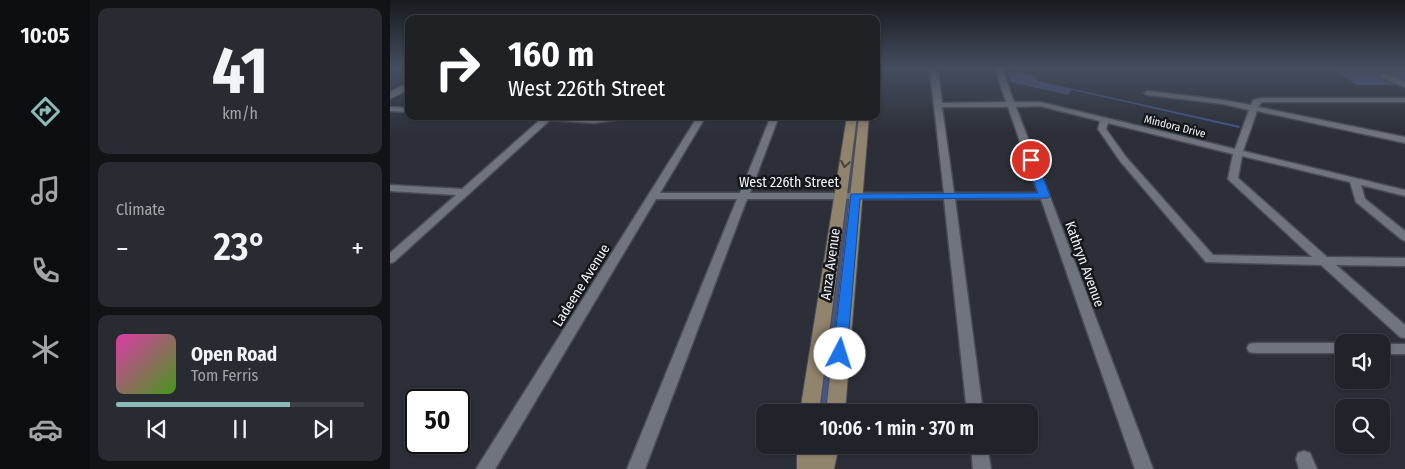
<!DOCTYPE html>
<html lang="en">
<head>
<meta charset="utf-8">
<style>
	body { margin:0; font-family:"Fira Sans Condensed",sans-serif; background:#292b32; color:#f1f3f6; height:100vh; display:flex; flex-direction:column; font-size:19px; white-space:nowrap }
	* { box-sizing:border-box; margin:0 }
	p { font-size:16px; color:#a2a4a8 }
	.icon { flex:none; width:28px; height:28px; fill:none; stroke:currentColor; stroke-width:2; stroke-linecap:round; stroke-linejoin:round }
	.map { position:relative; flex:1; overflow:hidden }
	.panel { display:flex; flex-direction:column; gap:8px; padding:8px; background:#121317; width:300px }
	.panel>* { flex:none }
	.banner { position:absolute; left:15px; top:15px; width:475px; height:105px; border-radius:10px; box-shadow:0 1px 4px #0004,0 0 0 1px #3e4047; background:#202124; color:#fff; overflow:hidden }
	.fabs { position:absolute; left:945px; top:334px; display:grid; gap:10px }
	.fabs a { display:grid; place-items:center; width:55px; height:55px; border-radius:10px; background:#21232a; box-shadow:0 1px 4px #0004,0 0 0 1px #3e4047; font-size:25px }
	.speed { position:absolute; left:15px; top:389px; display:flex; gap:10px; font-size:25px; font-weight:700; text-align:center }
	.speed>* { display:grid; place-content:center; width:65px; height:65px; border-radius:50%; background:#21232a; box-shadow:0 1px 4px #0004,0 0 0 1px #3e4047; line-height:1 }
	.speed .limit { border:2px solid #111; border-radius:8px; background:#fff; color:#111 }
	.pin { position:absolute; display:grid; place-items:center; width:42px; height:42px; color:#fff; margin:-21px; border:2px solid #fff; border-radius:50%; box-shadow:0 1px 5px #0007 }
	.me { position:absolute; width:55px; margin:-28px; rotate:5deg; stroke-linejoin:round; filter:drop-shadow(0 0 4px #0008) }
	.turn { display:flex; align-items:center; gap:18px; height:105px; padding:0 20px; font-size:22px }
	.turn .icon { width:65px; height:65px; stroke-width:2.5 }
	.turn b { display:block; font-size:35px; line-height:42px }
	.big { font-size:38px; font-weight:600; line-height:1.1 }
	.panel .widget { flex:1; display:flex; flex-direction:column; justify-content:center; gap:8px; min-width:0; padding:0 18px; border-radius:10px; background:#292b32 }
	.panel .dial { align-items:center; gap:0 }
	.dial b { font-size:65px; line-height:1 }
	.song { display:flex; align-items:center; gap:15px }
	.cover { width:60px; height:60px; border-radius:8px; background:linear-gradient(135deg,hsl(320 70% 55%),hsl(100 70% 35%)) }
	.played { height:5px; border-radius:2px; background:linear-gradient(90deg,#8bbbb9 70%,#3e4047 70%) }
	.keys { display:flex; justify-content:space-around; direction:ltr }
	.heat { display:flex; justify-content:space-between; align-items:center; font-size:28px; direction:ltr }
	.trip { position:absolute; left:366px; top:404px; width:282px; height:50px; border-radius:10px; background:#21232a; box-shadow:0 1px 4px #0004,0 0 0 1px #3e4047; font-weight:600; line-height:50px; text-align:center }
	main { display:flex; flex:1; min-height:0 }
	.menu { display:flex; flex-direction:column; width:90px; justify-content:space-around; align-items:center; background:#0d0e11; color:#a2a4a8 }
	.menu .icon { width:35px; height:35px }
	.menu .current { color:#8bbbb9 }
	.menu b { font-size:22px; color:#f1f3f6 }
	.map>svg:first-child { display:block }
	.green { fill:#455586 }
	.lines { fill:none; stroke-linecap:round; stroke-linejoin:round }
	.minor-casing { stroke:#494c54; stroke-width:3 }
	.tertiary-casing { stroke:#494c54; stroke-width:2 }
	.secondary-casing { stroke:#494c54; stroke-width:2 }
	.minor { fill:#70747e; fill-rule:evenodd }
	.tertiary { fill:#70747e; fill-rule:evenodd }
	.secondary { fill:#91846d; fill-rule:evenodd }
	.oneway { stroke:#47433c }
	.route { fill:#1a73e8; stroke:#114b97 }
	.labels { text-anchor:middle; stroke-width:5; stroke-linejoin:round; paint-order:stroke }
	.far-street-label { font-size:11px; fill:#f2f4fa; stroke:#16171b }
	.street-label { font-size:14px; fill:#f2f4fa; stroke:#16171b }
</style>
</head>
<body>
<main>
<nav class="menu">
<b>10:05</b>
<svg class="icon current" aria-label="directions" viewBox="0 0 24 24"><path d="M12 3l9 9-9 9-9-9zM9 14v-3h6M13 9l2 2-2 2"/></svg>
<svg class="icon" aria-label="music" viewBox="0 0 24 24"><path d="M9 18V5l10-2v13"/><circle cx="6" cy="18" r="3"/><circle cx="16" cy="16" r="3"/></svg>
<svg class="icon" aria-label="phone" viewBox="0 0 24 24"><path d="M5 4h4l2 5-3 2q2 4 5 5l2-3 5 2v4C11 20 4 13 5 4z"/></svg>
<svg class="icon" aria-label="climate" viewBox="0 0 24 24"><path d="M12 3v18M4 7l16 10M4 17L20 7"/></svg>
<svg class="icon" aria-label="car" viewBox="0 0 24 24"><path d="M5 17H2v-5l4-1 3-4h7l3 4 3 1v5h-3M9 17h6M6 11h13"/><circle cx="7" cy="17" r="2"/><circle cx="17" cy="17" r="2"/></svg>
</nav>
<section class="panel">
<div class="widget dial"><b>41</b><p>km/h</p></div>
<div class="widget"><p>Climate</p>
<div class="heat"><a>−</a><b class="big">23°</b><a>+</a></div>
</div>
<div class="widget">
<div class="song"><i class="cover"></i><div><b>Open Road</b><p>Tom Ferris</p></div></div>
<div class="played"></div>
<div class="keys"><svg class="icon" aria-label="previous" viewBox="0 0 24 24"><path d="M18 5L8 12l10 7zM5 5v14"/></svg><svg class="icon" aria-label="pause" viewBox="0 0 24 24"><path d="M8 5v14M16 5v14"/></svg><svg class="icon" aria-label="next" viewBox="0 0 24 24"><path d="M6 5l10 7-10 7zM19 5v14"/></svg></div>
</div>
</section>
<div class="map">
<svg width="1015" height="469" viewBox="0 0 1015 469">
	<rect width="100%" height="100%" fill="#2c2f38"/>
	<path class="green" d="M941,68H1015V85H967Z
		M616,70L645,76L648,81L850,126L849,128L682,90L678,95L621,82Z
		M462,116H474L445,412H419Z"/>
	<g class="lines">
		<g class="minor-casing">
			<path id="minor" d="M605,68H612L624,102H650L845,149L859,110L833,104L758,95L754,93L758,91L833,100L861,105L863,100L871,98H1015V102H872L868,107L1015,137V143L867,111L853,151L1015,190V196L971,185L975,199L1015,231V241L1011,239L966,202L960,182L852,156L848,178L937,257L1015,258V266L946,265L1015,325V338L1010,337L931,265L816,262L730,161L708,129L710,121L650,106L626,107L763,469H745L651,199H565L593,412H577L554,199H357L255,469H237L347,199H266L105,469H86L308,116H316L270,193H350L381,116H389L360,193H554L540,71L544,69L548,71L552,103L616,102ZM552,107H618L648,193H564ZM718,123L843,154L838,179L840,181L922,257L823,255L736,157L716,129Z
				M992,74H998L1015,82V87L992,78Z
				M0,107L19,108V112L0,111Z
				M133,116H244L240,118L204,123L160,120L4,262L0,263V253L66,195L0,191V185L72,189L151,119L137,118Z
				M864,343H954V353H864L859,352L857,348L859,344Z
				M991,344H1015V354H991Z
				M581,445H597L601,469H583Z
				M914,451L920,453L927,469H909L906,459L908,453Z"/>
		</g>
		<g class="tertiary-casing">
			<path id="tertiary" d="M19,82V89L0,99V92Z"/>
		</g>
		<g class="secondary-casing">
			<path id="secondary" d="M457,116H467L429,412H410Z
				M469,116H479L455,412H436Z
				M407,445H427V450L429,445H449L444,469H407Z"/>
		</g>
		<use href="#minor" class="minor"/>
		<use href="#tertiary" class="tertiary"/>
		<use href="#secondary" class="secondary"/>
	</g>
	<defs><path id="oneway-chevron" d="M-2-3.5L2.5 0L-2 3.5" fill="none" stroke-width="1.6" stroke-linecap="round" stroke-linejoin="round" transform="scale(1.25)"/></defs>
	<use class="oneway" href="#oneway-chevron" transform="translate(455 164) rotate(100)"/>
	<linearGradient id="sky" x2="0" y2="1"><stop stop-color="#181a1f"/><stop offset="0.51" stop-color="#454d5e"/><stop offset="1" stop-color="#454d5e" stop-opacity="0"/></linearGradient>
	<rect width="1015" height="134" fill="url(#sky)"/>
	<path class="route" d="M641,157L646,160L660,196L658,198L470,199L457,354L455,358L450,359L445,358L443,354L461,194L648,193L636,160Z"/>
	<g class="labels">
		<g class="far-street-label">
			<text transform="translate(785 126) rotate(14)" y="4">Mindora Drive</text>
		</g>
		<g class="street-label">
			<text x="399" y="187">West 226th Street</text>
			<text transform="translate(440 264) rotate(-82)" y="5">Anza Avenue</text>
			<text transform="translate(695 264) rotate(70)" y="5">Kathryn Avenue</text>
			<text transform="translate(191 285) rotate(-58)" y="5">Ladeene Avenue</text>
		</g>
	</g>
</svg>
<div class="fabs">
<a><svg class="icon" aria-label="sound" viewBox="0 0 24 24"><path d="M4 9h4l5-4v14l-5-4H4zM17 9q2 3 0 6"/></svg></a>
<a><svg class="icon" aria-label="search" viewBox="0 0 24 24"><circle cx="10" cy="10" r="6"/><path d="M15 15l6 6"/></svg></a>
</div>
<div class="speed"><div class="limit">50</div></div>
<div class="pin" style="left:641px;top:160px;background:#d93025"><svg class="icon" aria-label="arrive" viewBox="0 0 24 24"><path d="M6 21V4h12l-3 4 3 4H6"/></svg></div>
<svg class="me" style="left:450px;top:354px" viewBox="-20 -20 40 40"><circle r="19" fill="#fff"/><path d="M0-13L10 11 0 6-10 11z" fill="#1a73e8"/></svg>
<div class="trip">10:06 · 1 min · 370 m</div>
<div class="banner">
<div class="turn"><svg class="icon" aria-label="right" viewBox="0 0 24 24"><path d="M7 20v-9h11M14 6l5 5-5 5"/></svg><div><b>160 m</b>West 226th Street</div></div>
</div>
</div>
</main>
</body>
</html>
